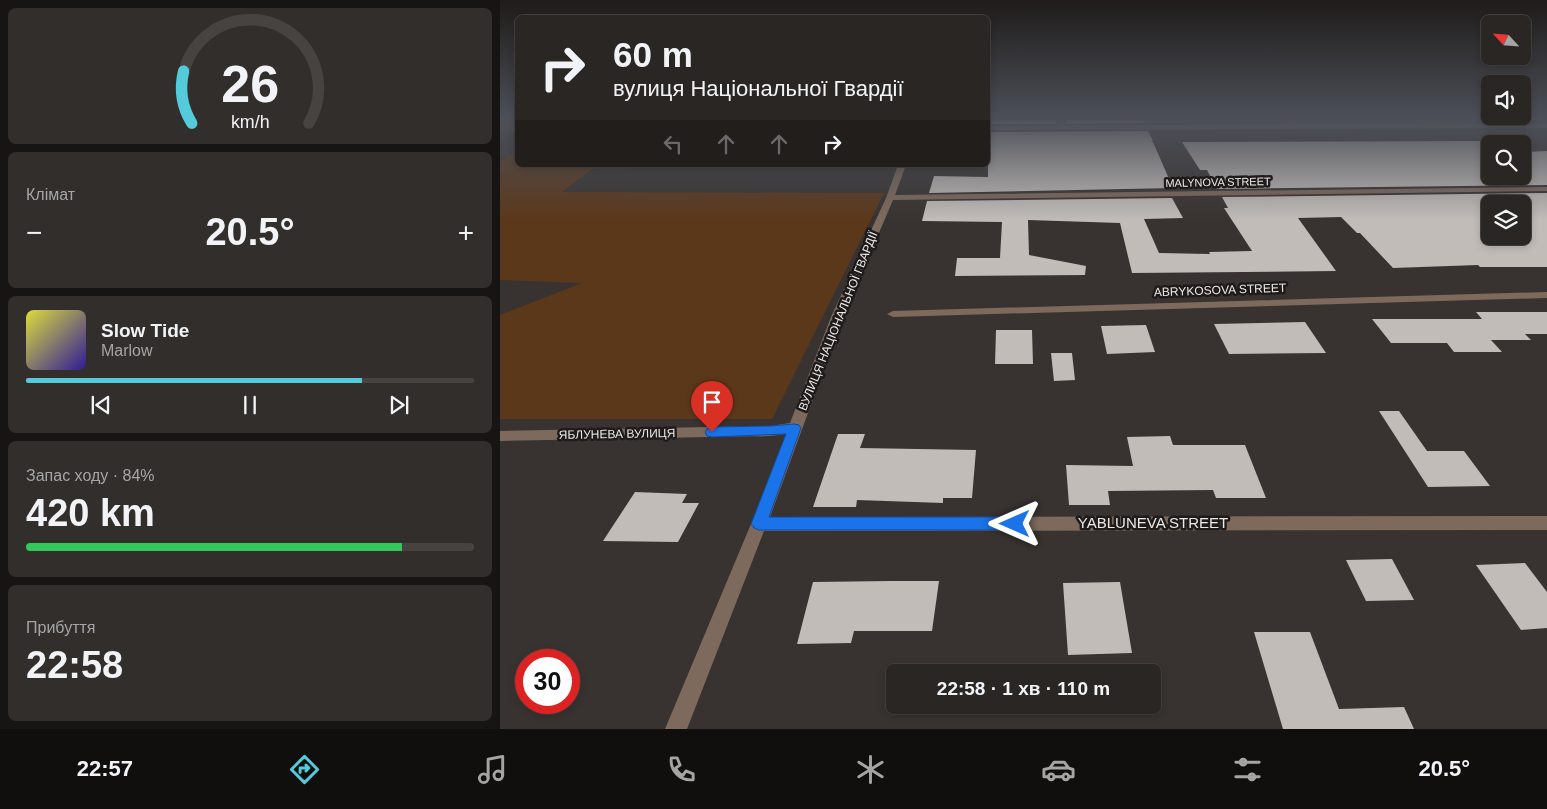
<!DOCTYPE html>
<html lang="uk">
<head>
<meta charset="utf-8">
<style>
	body { margin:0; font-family:Arial,sans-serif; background:#322e2c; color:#f1f3f6; height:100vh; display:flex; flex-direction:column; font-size:19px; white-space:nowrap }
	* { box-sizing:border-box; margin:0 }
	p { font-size:16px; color:#a5a5a6 }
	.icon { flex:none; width:28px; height:28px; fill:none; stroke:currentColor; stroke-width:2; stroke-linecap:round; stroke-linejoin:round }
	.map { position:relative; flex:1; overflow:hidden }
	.drawer { display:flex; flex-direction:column; gap:8px; padding:8px; background:#171514; width:500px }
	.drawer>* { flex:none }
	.hud { position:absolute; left:15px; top:15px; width:475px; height:152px; border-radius:8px; box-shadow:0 2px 8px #0003,0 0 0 1px #464341; background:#2a2624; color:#f1f3f6; overflow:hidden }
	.needle { width:32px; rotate:296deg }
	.fabs { position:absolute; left:981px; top:15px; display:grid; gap:10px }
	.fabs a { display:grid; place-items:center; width:50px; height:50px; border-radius:8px; background:#2a2624; box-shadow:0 2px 8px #0003,0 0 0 1px #464341; font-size:25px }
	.speed { position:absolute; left:15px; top:649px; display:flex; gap:10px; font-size:25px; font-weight:700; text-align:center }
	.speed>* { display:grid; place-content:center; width:65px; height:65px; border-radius:50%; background:#2a2624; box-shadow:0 2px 8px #0003,0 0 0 1px #464341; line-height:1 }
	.speed .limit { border:8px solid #d22; background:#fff; color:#111 }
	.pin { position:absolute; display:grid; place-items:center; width:42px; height:42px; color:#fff; margin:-51px -21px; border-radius:50% 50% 50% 0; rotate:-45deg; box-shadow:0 0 5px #0007 }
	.pin .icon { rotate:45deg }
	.me { position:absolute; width:55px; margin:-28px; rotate:270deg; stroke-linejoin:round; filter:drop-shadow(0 0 4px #0008) }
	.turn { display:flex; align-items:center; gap:18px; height:105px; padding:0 15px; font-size:22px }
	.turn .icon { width:65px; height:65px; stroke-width:2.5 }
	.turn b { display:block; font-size:35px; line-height:42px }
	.lanes { display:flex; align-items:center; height:48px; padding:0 15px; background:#0003; justify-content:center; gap:25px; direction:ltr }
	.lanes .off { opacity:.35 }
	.big { font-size:38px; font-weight:700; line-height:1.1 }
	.drawer .tile { flex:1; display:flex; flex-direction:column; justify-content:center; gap:8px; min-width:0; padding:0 18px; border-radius:8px; background:#322e2c }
	.drawer .dial { align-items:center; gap:0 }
	.dial svg { height:130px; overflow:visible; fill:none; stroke:#464341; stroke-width:7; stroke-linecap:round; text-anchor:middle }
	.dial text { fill:#f1f3f6; stroke:none }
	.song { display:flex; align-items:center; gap:15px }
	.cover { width:60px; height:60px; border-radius:8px; background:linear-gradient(135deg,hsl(60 70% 55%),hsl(250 70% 35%)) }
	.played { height:5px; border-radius:2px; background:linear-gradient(90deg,#53cbdb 75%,#464341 75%) }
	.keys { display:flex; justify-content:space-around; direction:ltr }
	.heat { display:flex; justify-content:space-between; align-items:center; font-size:28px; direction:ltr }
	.charge { height:8px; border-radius:4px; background:linear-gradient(90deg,#34c759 84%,#464341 0) }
	.trip { position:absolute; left:386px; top:664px; width:275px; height:50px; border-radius:8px; background:#2a2624; box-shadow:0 2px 8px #0003,0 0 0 1px #464341; font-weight:700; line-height:50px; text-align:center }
	.tab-bar { display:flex; height:80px; justify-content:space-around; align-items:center; background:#110f0e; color:#a5a5a6 }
	.tab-bar .icon { width:35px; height:35px }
	.tab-bar .active { color:#53cbdb }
	.tab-bar b { font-size:22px; color:#f1f3f6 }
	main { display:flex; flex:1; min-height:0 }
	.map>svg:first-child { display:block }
	.green { fill:#5c381b }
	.building { fill:#c1bcb8; fill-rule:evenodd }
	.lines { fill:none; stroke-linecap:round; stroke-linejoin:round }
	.lane { fill:#7e6a5d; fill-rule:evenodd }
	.street { fill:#7e6a5d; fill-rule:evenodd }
	.route { fill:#1a73e8; stroke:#114b97 }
	.labels { text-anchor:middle; stroke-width:5; stroke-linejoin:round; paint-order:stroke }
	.far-street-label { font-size:11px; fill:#eae7e5; stroke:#1e1b1a }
	.street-label { font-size:12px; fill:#eae7e5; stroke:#1e1b1a }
	.near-street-label { font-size:15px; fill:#eae7e5; stroke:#1e1b1a }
</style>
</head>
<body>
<main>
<section class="drawer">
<div class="tile dial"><svg viewBox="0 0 100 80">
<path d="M14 69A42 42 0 1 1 86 69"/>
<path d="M14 69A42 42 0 0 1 9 37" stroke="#53cbdb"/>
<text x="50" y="56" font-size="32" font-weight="700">26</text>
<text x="50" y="72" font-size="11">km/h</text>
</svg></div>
<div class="tile"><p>Клімат</p>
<div class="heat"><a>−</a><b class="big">20.5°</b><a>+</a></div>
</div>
<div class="tile">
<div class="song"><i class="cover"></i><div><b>Slow Tide</b><p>Marlow</p></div></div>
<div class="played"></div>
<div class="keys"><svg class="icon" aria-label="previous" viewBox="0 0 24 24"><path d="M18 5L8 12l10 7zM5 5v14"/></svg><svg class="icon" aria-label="pause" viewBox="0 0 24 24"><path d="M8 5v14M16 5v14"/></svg><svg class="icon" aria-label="next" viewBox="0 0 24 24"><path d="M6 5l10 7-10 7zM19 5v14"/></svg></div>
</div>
<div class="tile"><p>Запас ходу · 84%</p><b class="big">420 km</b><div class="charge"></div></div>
<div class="tile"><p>Прибуття</p><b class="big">22:58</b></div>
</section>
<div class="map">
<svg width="1047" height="729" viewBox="0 0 1047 729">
	<rect width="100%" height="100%" fill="#383330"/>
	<path class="green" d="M0,118H17V130H10L0,136Z
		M17,151L18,165H188L186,167L92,169L62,192L384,193L272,419H0V315L82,283L0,280V161Z"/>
	<path class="building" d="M488,118H556L557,124H488Z
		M566,118H643L645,123L566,124Z
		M648,131L653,141L650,142H653L673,188L429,193L434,176L488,177V132Z
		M980,141L990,147V176H1022V152L1047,151V185L717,189L707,170H700L682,142Z
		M1047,193V267H980L978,265L893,268L860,233H857L841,217L798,218L836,271L632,273L620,223L528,220L529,255L586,266L585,275L455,276L457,258H500L502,222L422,221L427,201L672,198L683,218L644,219L659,253L710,254L709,252L752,251L724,208H728L722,197ZM990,204H1022V236H990Z
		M976,312H1047V334H1025L1031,340H991L1002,352H954L947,343H891L872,319H982Z
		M805,322L826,353L729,354L714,324Z
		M646,325L655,352L607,354L601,326Z
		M496,330H532L533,364H495Z
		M551,353H572L575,380L554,381Z
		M879,411H899L927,451H964L990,486L928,487Z
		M338,434H365L360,448L476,450L472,498H443V503L357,500L356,507H313Z
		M670,436L673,445H745L766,498H716L713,490L608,491L610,505H569L566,465L633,466L627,437Z
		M135,492L187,494L182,503H199L178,542L103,541Z
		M892,559L914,600L866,601L846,560Z
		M1025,563L1047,592V628L1021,630L976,565Z
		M390,581H439L432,631H354L351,643L297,644L313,582Z
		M620,582L632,653L568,655L563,583Z
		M754,632H810L839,709L904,707L914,729H783Z"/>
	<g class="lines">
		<path class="lane" d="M558,118H564V128L559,127Z
			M785,118H792L798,126L793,127Z
			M905,118H920L951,125L948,127Z"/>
		<path class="street" d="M948,123L1047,124V128L488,130V126Z
			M398,165H406L395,195L1047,187V191L393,200L343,317L270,517L1047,516V530L264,531L187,729H165L251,524L286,434L270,436L0,441V431L270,426L290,423L331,317L386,198Z
			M1047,292V298L393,317L387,314L393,311Z"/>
	</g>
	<linearGradient id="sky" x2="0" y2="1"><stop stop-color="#1f1c1a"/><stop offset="0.54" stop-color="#4d5059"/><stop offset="1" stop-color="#4d5059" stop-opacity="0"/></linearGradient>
	<rect width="1047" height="220" fill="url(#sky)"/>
	<path class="route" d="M294,424L299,425L301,428L269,517H515L520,519L522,524L520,528L515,530H259L254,528L251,524L286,434L212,437L207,436L205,432L207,429L212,427L270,426Z"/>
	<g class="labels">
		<g class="far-street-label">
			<text transform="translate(718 182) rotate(-1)" y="4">MALYNOVA STREET</text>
		</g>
		<g class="street-label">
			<text transform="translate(720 290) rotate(-2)" y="4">ABRYKOSOVA STREET</text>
			<text transform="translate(338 321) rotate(-68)" y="4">ВУЛИЦЯ НАЦІОНАЛЬНОЇ ГВАРДІЇ</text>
			<text transform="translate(117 434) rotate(-1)" y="4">ЯБЛУНЕВА ВУЛИЦЯ</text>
		</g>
		<g class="near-street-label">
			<text x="653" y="528">YABLUNEVA STREET</text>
		</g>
	</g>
</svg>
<div class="fabs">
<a><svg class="needle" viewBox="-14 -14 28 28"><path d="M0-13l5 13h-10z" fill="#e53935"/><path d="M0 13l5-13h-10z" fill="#a5a5a6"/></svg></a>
<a><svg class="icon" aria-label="sound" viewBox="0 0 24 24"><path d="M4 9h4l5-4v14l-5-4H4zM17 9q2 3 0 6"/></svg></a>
<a><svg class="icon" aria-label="search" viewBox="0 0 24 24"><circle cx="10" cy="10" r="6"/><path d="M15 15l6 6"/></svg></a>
<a><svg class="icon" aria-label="layers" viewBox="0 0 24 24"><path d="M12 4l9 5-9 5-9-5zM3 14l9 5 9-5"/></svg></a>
</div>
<div class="speed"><div class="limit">30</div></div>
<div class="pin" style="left:212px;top:432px;background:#d93025"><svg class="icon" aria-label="arrive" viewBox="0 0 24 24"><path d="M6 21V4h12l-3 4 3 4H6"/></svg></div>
<svg class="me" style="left:515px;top:524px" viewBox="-20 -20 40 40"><path d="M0-17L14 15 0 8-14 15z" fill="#1a73e8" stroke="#fff" stroke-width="4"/></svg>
<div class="trip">22:58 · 1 хв · 110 m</div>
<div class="hud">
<div class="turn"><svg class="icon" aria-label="right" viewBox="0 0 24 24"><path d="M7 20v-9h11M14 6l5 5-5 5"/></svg><div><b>60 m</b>вулиця Національної Гвардії</div></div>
<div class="lanes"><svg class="icon off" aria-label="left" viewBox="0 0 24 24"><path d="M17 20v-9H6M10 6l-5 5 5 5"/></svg><svg class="icon off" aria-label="ahead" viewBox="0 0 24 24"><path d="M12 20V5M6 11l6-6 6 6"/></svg><svg class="icon off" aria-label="ahead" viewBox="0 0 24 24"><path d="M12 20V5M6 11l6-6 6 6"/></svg><svg class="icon" aria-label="right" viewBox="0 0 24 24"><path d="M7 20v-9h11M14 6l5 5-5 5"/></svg></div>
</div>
</div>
</main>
<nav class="tab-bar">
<b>22:57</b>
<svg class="icon active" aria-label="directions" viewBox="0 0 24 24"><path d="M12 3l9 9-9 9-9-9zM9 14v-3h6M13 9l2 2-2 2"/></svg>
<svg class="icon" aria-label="music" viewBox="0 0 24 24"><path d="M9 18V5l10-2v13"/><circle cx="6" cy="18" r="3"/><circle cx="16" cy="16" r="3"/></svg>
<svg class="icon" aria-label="phone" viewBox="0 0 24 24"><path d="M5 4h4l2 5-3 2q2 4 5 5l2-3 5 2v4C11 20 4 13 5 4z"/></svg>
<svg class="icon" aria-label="climate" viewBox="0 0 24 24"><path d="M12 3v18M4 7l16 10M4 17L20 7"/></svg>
<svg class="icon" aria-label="car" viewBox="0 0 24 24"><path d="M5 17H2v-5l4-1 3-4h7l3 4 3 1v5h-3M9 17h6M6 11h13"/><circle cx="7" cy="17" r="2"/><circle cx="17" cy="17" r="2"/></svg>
<svg class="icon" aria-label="filters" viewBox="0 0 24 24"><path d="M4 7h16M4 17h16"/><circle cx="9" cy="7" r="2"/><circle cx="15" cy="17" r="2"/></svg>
<b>20.5°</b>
</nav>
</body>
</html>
